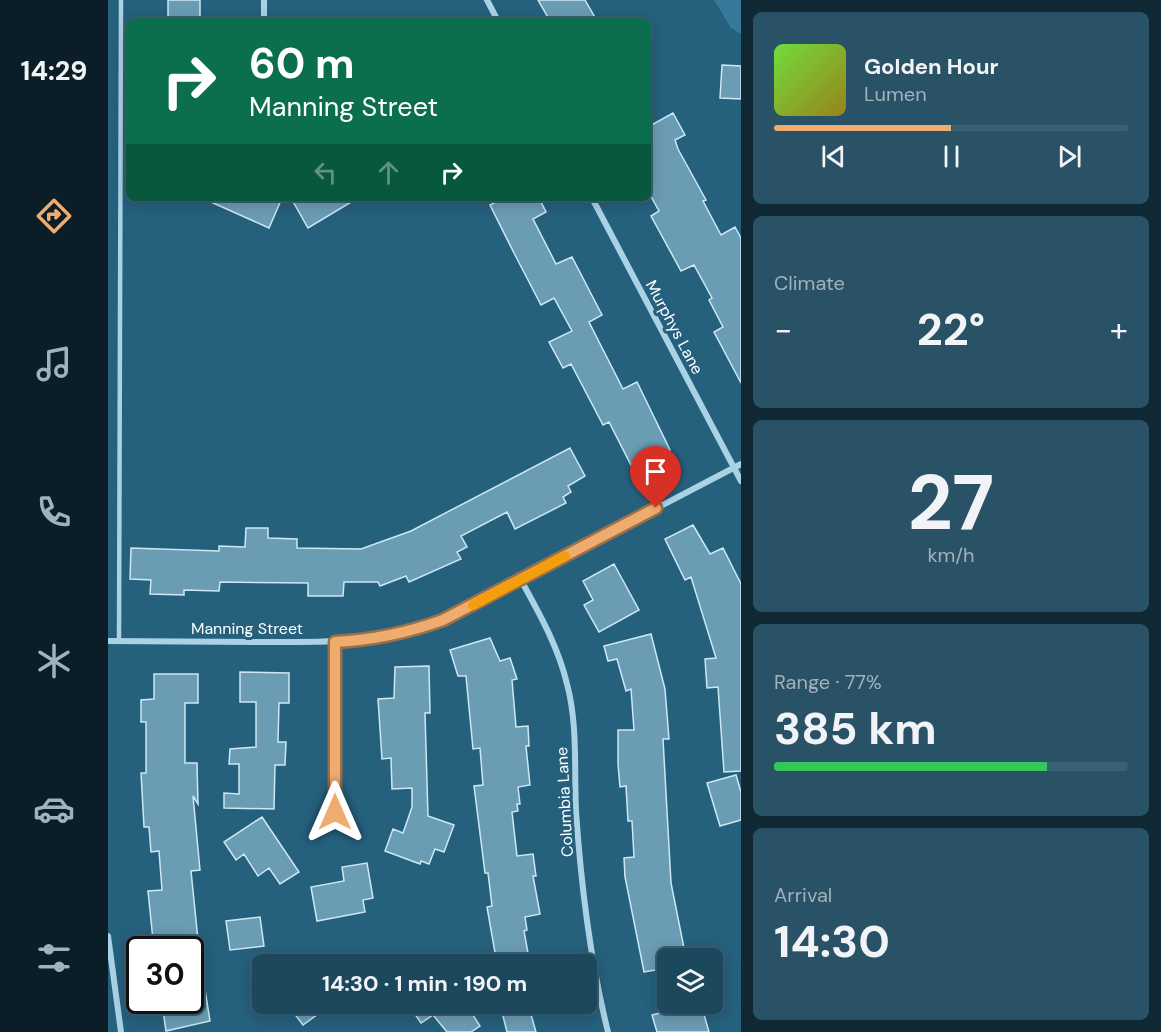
<!DOCTYPE html>
<html lang="en">
<head>
<meta charset="utf-8">
<style>
	body { margin:0; font-family:"DM Sans",sans-serif; background:#295267; color:#f1f3f6; height:100vh; display:flex; flex-direction:column; font-size:22px; white-space:nowrap }
	* { box-sizing:border-box; margin:0 }
	p { font-size:20px; color:#a0b2bc }
	.icon { flex:none; width:33px; height:33px; fill:none; stroke:currentColor; stroke-width:2; stroke-linecap:round; stroke-linejoin:round }
	.map { position:relative; flex:1; overflow:hidden }
	.side { display:flex; flex-direction:column; gap:12px; padding:12px; background:#0f2834; width:420px }
	.side>* { flex:none }
	.top-card { position:absolute; left:18px; top:18px; width:525px; height:183px; border-radius:9px; box-shadow:0 3px 15px #0003,0 0 0 2px #3a6073; background:#0b6e4f; color:#fff; overflow:hidden }
	.buttons { position:absolute; left:549px; top:948px; display:grid; gap:12px }
	.buttons a { display:grid; place-items:center; width:66px; height:66px; border-radius:9px; background:#1c485e; box-shadow:0 3px 15px #0003,0 0 0 2px #3a6073; font-size:30px }
	.speed { position:absolute; left:18px; top:936px; display:flex; gap:12px; font-size:30px; font-weight:700; text-align:center }
	.speed>* { display:grid; place-content:center; width:78px; height:78px; border-radius:50%; background:#1c485e; box-shadow:0 3px 15px #0003,0 0 0 2px #3a6073; line-height:1 }
	.speed .limit { border:3px solid #111; border-radius:9px; background:#fff; color:#111 }
	.pin { position:absolute; display:grid; place-items:center; width:51px; height:51px; color:#fff; margin:-62px -26px; border-radius:50% 50% 50% 0; rotate:-45deg; box-shadow:0 0 6px #0007 }
	.pin .icon { rotate:45deg }
	.me { position:absolute; width:66px; margin:-33px; rotate:0deg; stroke-linejoin:round; filter:drop-shadow(0 0 4px #0008) }
	.turn { display:flex; align-items:center; gap:21px; height:126px; padding:0 24px; font-size:27px }
	.turn .icon { width:78px; height:78px; stroke-width:2.5 }
	.turn b { display:block; font-size:42px; line-height:51px }
	.lanes { display:flex; align-items:center; height:57px; padding:0 24px; background:#0003; justify-content:center; gap:30px; direction:ltr }
	.lanes .off { opacity:.35 }
	.big { font-size:45px; font-weight:700; line-height:1.1 }
	.side .tile { flex:1; display:flex; flex-direction:column; justify-content:center; gap:9px; min-width:0; padding:0 21px; border-radius:9px; background:#295267 }
	.side .dial { align-items:center; gap:0 }
	.dial b { font-size:78px; line-height:1 }
	.song { display:flex; align-items:center; gap:18px }
	.cover { width:72px; height:72px; border-radius:9px; background:linear-gradient(135deg,hsl(100 70% 55%),hsl(50 70% 35%)) }
	.played { height:6px; border-radius:3px; background:linear-gradient(90deg,#eead6f 50%,#3a6073 50%) }
	.keys { display:flex; justify-content:space-around; direction:ltr }
	.heat { display:flex; justify-content:space-between; align-items:center; font-size:33px; direction:ltr }
	.charge { height:9px; border-radius:4px; background:linear-gradient(90deg,#34c759 77%,#3a6073 0) }
	.trip { position:absolute; left:144px; top:954px; width:345px; height:60px; border-radius:9px; background:#1c485e; box-shadow:0 3px 15px #0003,0 0 0 2px #3a6073; font-weight:700; line-height:60px; text-align:center }
	main { display:flex; flex:1; min-height:0 }
	.dock { display:flex; flex-direction:column; width:108px; justify-content:space-around; align-items:center; background:#0b1d26; color:#a0b2bc }
	.dock .icon { width:42px; height:42px }
	.dock .current { color:#eead6f }
	.dock b { font-size:27px; color:#f1f3f6 }
	.map>svg:first-child { display:block }
	.green { fill:#367999 }
	.building { fill:#6a9cb4; stroke:#cde8f4; stroke-width:1.5 }
	.lines { fill:none; stroke-linecap:round; stroke-linejoin:round }
	.service { stroke:#aad2e5; stroke-width:4.5 }
	.minor { stroke:#aad2e5; stroke-width:6 }
	.route-casing { stroke:#9b7048; stroke-width:15 }
	.route { stroke:#eead6f; stroke-width:10 }
	.slow { stroke:#f59e0b; stroke-width:10 }
	.labels { text-anchor:middle; stroke-width:6; stroke-linejoin:round; paint-order:stroke }
	.street-label { font-size:16px; fill:#fff; stroke:#25607d }
</style>
</head>
<body>
<main>
<nav class="dock">
<b>14:29</b>
<svg class="icon current" aria-label="directions" viewBox="0 0 24 24"><path d="M12 3l9 9-9 9-9-9zM9 14v-3h6M13 9l2 2-2 2"/></svg>
<svg class="icon" aria-label="music" viewBox="0 0 24 24"><path d="M9 18V5l10-2v13"/><circle cx="6" cy="18" r="3"/><circle cx="16" cy="16" r="3"/></svg>
<svg class="icon" aria-label="phone" viewBox="0 0 24 24"><path d="M5 4h4l2 5-3 2q2 4 5 5l2-3 5 2v4C11 20 4 13 5 4z"/></svg>
<svg class="icon" aria-label="climate" viewBox="0 0 24 24"><path d="M12 3v18M4 7l16 10M4 17L20 7"/></svg>
<svg class="icon" aria-label="car" viewBox="0 0 24 24"><path d="M5 17H2v-5l4-1 3-4h7l3 4 3 1v5h-3M9 17h6M6 11h13"/><circle cx="7" cy="17" r="2"/><circle cx="17" cy="17" r="2"/></svg>
<svg class="icon" aria-label="filters" viewBox="0 0 24 24"><path d="M4 7h16M4 17h16"/><circle cx="9" cy="7" r="2"/><circle cx="15" cy="17" r="2"/></svg>
</nav>
<div class="map">
<svg width="633" height="1032" viewBox="0 0 633 1032">
	<rect width="100%" height="100%" fill="#25607d"/>
	<path class="green" d="M606,0H633V34L623,28Z"/>
	<path class="building" d="M60,0H92V21H60Z
		M430,0H477L489,21H442Z
		M614,65L633,66V99L612,98Z
		M565,113L577,135L567,140L570,149L598,200L595,201L613,235L627,227L633,238V383L606,332L615,327L601,300L604,298L586,265L573,271L543,216L551,211L540,191V127Z
		M94,198H174L161,228Z
		M183,198H250L200,228Z
		M395,198H431L438,212L425,219L448,264L464,257L494,315L481,322L515,389L529,382L562,450L554,454L559,464L530,479L501,422L495,425L463,364L455,368L441,342L464,331L446,298L433,305L407,255L382,205Z
		M462,448L477,476L460,486L463,492L455,497L458,503L407,529L399,512L353,536L359,547L349,552L353,559L301,582L298,576L272,586L270,582H236L235,596H200V583L112,582L111,591L76,590V595L42,594L43,580L22,579L23,548L111,551V546L137,547L138,528H160V538L189,539V548L253,549L303,531Z
		M585,525L602,554L615,548L633,584V771L616,772L610,687L599,688L597,659L608,658L583,577L577,580L557,539Z
		M506,564L531,610L491,632L476,605L485,600L475,581Z
		M543,634L557,689L561,739H555L563,883L578,958H560V968L536,972L517,877L516,858L526,857L524,821H520L518,786L512,787L510,764V730H526L523,689L518,691L509,659L500,661L496,646Z
		M382,638L392,661L402,658L409,679L404,680L408,727L420,726L421,746H418L422,785L410,787L412,804H409L410,811L404,812L409,856L425,854L428,876H425L432,914L417,917L419,930L416,931L422,964H389L379,907L384,906L380,873H377L366,786L375,785L372,748L365,749L358,676H350L342,650Z
		M321,666L322,713H317L320,816L346,825L336,852L327,849L321,864L313,861L312,864L277,851L285,829L295,833L304,807V788L284,789L283,758L274,759L270,699L286,698L287,667Z
		M132,672L181,673V703H171L170,742H178L177,765H167L166,809L116,808V793L131,794V764H121L122,749L148,747V702H132Z
		M46,674H90V703H77V763H89L90,804L85,796L92,870L83,871L91,950H46L40,891L54,890L51,851L43,852L41,827H36L33,773H38V722H33V700L46,699Z
		M628,775L633,792V820L612,826L599,783Z
		M154,817L191,872L172,884L161,868L150,876L136,854L128,860L116,842Z
		M259,863L265,898L255,900L257,912L209,921L203,887L236,881L234,867Z
		M152,917L156,946L122,950L118,921Z
		M91,952L102,1021L58,1031L54,1004L82,1000V953Z
		M179,1004H224L195,1025Z
		M300,1004H358L372,1026L363,1032H339L325,1015L313,1023Z
		M392,1004H420L428,1032H399Z
		M587,1004H593L601,1032H549L544,1015Z"/>
	<g class="lines">
		<path class="service" d="M11,641L13,0"/>
		<path class="minor" d="M379,0L390,21
			M156,21V0
			M484,198L633,481
			M413,580C431,613 450,646 459,684C470,725 466,769 468,811C473,885 482,960 500,1032
			M0,641C49,641 97,642 146,642C217,642 267,645 335,620L633,464
			M227,812V642
			M0,936L13,1032"/>
	</g>
	<g class="lines">
		<g class="route-casing">
			<path id="route" d="M227,812V642C266,640 299,633 335,620L548,508"/>
		</g>
		<use href="#route" class="route"/>
		<path class="slow" d="M365,605L457,556"/>
	</g>
	<g class="labels">
		<g class="street-label">
			<text transform="translate(567 327) rotate(62)" y="6">Murphys Lane</text>
			<text x="139" y="634">Manning Street</text>
			<text transform="translate(456 802) rotate(-93)" y="6">Columbia Lane</text>
		</g>
	</g>
</svg>
<div class="buttons">
<a><svg class="icon" aria-label="layers" viewBox="0 0 24 24"><path d="M12 4l9 5-9 5-9-5zM3 14l9 5 9-5"/></svg></a>
</div>
<div class="speed"><div class="limit">30</div></div>
<div class="pin" style="left:548px;top:508px;background:#d93025"><svg class="icon" aria-label="arrive" viewBox="0 0 24 24"><path d="M6 21V4h12l-3 4 3 4H6"/></svg></div>
<svg class="me" style="left:227px;top:812px" viewBox="-20 -20 40 40"><path d="M0-17L14 15 0 8-14 15z" fill="#eead6f" stroke="#fff" stroke-width="4"/></svg>
<div class="trip">14:30 · 1 min · 190 m</div>
<div class="top-card">
<div class="turn"><svg class="icon" aria-label="right" viewBox="0 0 24 24"><path d="M7 20v-9h11M14 6l5 5-5 5"/></svg><div><b>60 m</b>Manning Street</div></div>
<div class="lanes"><svg class="icon off" aria-label="left" viewBox="0 0 24 24"><path d="M17 20v-9H6M10 6l-5 5 5 5"/></svg><svg class="icon off" aria-label="ahead" viewBox="0 0 24 24"><path d="M12 20V5M6 11l6-6 6 6"/></svg><svg class="icon" aria-label="right" viewBox="0 0 24 24"><path d="M7 20v-9h11M14 6l5 5-5 5"/></svg></div>
</div>
</div>
<section class="side">
<div class="tile">
<div class="song"><i class="cover"></i><div><b>Golden Hour</b><p>Lumen</p></div></div>
<div class="played"></div>
<div class="keys"><svg class="icon" aria-label="previous" viewBox="0 0 24 24"><path d="M18 5L8 12l10 7zM5 5v14"/></svg><svg class="icon" aria-label="pause" viewBox="0 0 24 24"><path d="M8 5v14M16 5v14"/></svg><svg class="icon" aria-label="next" viewBox="0 0 24 24"><path d="M6 5l10 7-10 7zM19 5v14"/></svg></div>
</div>
<div class="tile"><p>Climate</p>
<div class="heat"><a>−</a><b class="big">22°</b><a>+</a></div>
</div>
<div class="tile dial"><b>27</b><p>km/h</p></div>
<div class="tile"><p>Range · 77%</p><b class="big">385 km</b><div class="charge"></div></div>
<div class="tile"><p>Arrival</p><b class="big">14:30</b></div>
</section>
</main>
</body>
</html>
